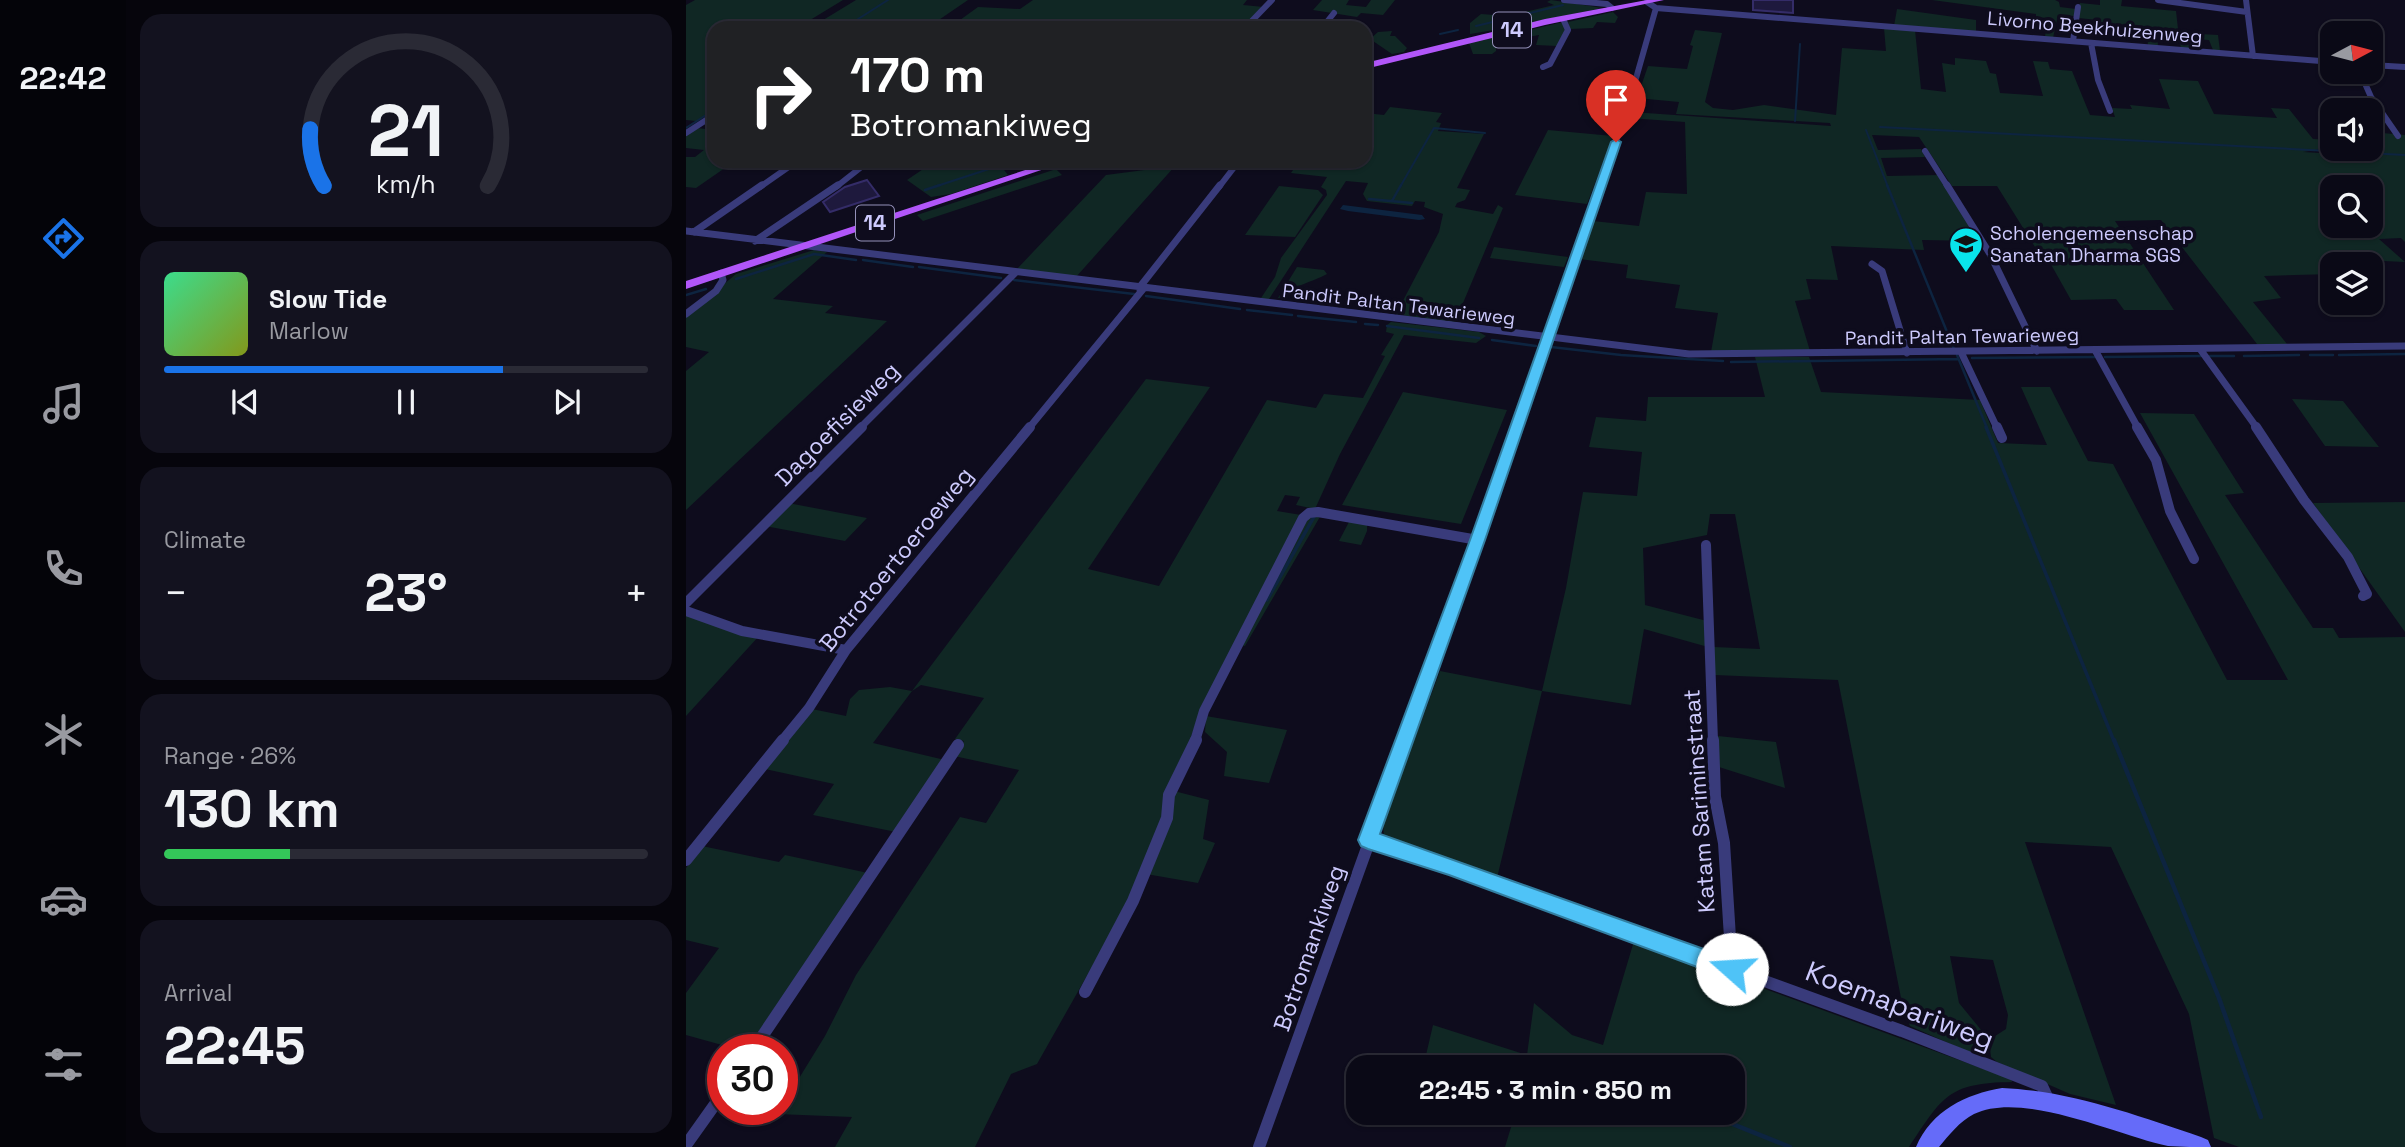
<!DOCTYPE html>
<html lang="en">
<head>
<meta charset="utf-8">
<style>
	body { margin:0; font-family:"Space Grotesk",sans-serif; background:#13121f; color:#f1f3f6; height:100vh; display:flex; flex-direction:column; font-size:26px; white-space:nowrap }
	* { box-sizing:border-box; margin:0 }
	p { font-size:23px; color:#999aa1 }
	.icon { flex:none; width:38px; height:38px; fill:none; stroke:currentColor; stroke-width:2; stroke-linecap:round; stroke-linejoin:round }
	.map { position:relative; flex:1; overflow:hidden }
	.details { display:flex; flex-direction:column; gap:14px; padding:14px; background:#06050c; width:560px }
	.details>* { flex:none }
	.banner { position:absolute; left:21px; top:21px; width:665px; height:147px; border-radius:21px; box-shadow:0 2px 5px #0004,0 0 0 2px #2a2a35; background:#202124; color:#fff; overflow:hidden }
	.needle { width:46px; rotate:83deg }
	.buttons { position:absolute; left:1634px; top:21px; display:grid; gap:14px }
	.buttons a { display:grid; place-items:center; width:63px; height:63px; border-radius:14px; background:#0a0916; box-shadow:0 2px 5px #0004,0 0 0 2px #2a2a35; font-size:35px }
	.speed { position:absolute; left:21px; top:1034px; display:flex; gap:14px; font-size:35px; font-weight:700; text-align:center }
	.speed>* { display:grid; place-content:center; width:91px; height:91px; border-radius:50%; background:#0a0916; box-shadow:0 2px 5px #0004,0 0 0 2px #2a2a35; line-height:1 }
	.speed .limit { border:10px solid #d22; background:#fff; color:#111 }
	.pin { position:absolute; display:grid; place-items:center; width:60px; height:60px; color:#fff; margin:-72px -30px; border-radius:50% 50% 50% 0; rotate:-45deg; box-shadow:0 0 7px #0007 }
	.pin .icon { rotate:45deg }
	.me { position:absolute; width:77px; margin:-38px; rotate:289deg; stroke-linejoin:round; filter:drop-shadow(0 0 5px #0008) }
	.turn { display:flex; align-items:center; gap:24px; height:147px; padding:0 28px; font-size:32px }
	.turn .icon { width:91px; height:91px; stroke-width:2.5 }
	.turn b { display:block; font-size:49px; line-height:60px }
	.big { font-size:52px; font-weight:700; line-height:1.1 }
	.details .widget { flex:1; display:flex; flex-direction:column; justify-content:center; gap:10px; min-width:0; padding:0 24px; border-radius:21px; background:#13121f }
	.details .dial { align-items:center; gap:0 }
	.dial svg { height:182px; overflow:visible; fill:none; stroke:#2a2a35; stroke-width:7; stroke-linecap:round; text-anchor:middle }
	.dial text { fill:#f1f3f6; stroke:none }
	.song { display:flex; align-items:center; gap:21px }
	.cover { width:84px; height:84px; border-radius:10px; background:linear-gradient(135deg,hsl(150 70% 55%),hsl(70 70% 35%)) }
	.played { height:7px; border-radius:4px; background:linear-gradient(90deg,#1a73e8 70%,#2a2a35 70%) }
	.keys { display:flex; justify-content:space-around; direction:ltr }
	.heat { display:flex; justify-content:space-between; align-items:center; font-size:38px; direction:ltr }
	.charge { height:10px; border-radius:5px; background:linear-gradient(90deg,#34c759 26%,#2a2a35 0) }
	.trip { position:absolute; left:660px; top:1055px; width:399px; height:70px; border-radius:21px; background:#0a0916; box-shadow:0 2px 5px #0004,0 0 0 2px #2a2a35; font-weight:700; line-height:70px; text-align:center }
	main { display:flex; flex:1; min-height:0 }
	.tab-bar { display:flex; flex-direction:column; width:126px; justify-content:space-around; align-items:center; background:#040409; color:#999aa1 }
	.tab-bar .icon { width:49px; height:49px }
	.tab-bar .current { color:#1a73e8 }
	.tab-bar b { font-size:32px; color:#f1f3f6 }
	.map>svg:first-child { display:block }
	.green { fill:#102724; fill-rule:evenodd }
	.water { fill:#0d2440 }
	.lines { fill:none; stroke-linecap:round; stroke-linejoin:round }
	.stream-far3 { stroke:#0d2440; stroke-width:2 }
	.stream-far2 { stroke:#0d2440; stroke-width:2.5 }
	.stream-far1 { stroke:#0d2440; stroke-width:3.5 }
	.stream { stroke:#0d2440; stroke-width:4.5 }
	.building { fill:#1e193d; stroke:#342c68; stroke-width:2 }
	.street-far3 { stroke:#393b7b; stroke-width:6 }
	.street-far2 { stroke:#393b7b; stroke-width:7 }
	.street-far1 { stroke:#393b7b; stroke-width:10 }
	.street { stroke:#393b7b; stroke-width:12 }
	.secondary { fill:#656bf9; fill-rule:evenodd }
	.primary { fill:#b156f9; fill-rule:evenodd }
	.route { fill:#4fc3f7; stroke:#337fa1; stroke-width:2 }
	.labels { text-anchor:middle; stroke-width:7; stroke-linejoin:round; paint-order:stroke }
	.far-street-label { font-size:19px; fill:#cdcafd; stroke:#0e0c1d }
	.far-poi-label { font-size:19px; fill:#cdcafd; stroke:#0e0c1d; text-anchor:start }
	.shield { fill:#0e0c1d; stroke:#9491ba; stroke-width:2 }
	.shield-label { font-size:21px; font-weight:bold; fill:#cdcafd }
	.street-label { font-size:23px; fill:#cdcafd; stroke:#0e0c1d }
	.near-street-label { font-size:28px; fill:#cdcafd; stroke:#0e0c1d }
</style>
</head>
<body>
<main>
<nav class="tab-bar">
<b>22:42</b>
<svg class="icon current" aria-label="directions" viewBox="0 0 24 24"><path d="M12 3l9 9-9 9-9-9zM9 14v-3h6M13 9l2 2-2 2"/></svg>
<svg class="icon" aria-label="music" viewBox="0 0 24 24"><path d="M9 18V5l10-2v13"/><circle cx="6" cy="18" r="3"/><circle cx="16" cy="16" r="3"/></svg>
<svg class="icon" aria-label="phone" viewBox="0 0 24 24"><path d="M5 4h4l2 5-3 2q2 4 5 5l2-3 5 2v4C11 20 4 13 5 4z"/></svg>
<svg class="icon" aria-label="climate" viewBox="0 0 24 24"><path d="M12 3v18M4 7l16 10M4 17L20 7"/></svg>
<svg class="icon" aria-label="car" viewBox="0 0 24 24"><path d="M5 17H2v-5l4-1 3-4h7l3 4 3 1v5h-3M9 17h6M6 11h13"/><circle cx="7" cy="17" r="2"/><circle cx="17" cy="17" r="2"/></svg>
<svg class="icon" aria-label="filters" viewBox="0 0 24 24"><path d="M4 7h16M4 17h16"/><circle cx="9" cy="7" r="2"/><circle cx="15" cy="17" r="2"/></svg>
</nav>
<section class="details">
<div class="widget dial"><svg viewBox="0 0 100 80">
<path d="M14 69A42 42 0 1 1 86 69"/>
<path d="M14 69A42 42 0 0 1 8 44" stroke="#1a73e8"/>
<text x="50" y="56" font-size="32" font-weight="700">21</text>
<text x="50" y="72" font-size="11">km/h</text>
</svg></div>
<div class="widget">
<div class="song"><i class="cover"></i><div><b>Slow Tide</b><p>Marlow</p></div></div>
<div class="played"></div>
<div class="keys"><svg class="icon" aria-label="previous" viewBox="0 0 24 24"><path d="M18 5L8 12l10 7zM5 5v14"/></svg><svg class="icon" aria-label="pause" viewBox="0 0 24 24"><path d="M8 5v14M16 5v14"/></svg><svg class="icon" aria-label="next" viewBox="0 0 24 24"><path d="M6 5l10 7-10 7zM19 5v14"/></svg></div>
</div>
<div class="widget"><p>Climate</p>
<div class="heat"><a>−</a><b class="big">23°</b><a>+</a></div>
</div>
<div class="widget"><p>Range · 26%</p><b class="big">130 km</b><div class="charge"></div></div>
<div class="widget"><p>Arrival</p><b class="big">22:45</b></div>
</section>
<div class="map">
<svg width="1719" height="1147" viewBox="0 0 1719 1147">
	<rect width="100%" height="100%" fill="#0e0c1d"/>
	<path class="green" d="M9,0H157L111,28H28V110L10,121L0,120V5Z
		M170,0H282L241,28H124Z
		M347,0H561L557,5L578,7L558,28H263L292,7L334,9Z
		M636,0H663L660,5L680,7L685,0H709L697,15L675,13L671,17L627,10Z
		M865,0L917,8L837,24L832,20L811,25L808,30L784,34V23L795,14L822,16L868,5L861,2Z
		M1246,0H1369L1373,2L1374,7L1390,9L1389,16L1372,15L1367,38L1359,37L1361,18L1350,17V14Z
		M1414,0H1436L1435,6L1490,11L1492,29L1497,33L1532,35L1534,51L1527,50L1523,40L1506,39L1511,50L1495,49L1493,36L1471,33L1472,47L1462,46L1461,33L1432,31L1431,28L1411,26L1412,20L1392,18L1394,3L1414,5Z
		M1211,9L1290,20V33L1208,26Z
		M927,12L932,17L929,23L911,22L907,28L884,29L882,22Z
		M877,22L881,28L871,46L850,45L853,35L832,39L827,34Z
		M1198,28L1229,30L1235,89L1260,92L1256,63L1269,65V58L1300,61L1304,73L1310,74L1314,93L1357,96L1347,61L1362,62L1364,69L1386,71L1404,115L1429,117L1426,108L1446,109L1444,105L1484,109L1473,79L1512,81L1528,114L1591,118L1585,108L1603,109L1627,139L1647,140V147L1617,152L1667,155L1674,149H1685V132L1719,135V242L1715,238L1693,239L1719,262L1654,259L1657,264H1647V274L1578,276L1595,298L1567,302L1601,344H1571L1475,220L1429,221L1488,310H1438L1430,299L1385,300L1358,252L1349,247L1311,186H1266L1233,137L1186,135L1192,150L1235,149L1239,157L1195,158L1201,176L1253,175L1293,241L1236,240L1238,250L1145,246L1152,280L1120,279L1125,299L1109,301L1124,351L1025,352L1032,313L989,308L994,285L940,278L942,265L893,259L907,221L953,226L960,192L1001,194L999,122L943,118L946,112L1145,126L1144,123L990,114L993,102L951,98L962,66L1001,69L1007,46L1004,45L1009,30L1036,33L1019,102L1027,108L1047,110L1078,105L1150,115L1156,48L1200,51ZM1647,187H1685V226H1647Z
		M706,31L704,36H709L721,48L718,52L706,54L684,39L692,32Z
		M821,35L827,39L810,45V51L806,54H787L783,43Z
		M704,107L756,113L750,122L755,123L752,131L798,134L771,188L784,190L779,200L771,203L769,207L807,214L812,205L817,208L769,322L767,324L710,314L753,232L757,214L738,207L739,202L729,201L726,206L681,201L677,194L682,183L660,181L583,299L573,301L589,277L595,258L641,195L640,190L635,187L641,177L605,173L613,161H679V113L698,115Z
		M11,128L28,130V161H49L10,188L0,187V157H9L18,150L0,148V135Z
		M862,130L927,136L901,204L829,195Z
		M249,161H311L322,175L265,194L245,197L221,180Z
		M489,166L390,277L330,270L420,175Z
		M370,169L376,175L237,221L231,215Z
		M593,186L632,190L637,195L609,237L559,235Z
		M808,247L882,257L878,267L804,258Z
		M128,250L141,252L87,299L147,306L139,313L201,321L0,510V371L23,352L0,347V316L50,274Z
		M611,267L638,270L641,274C625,283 609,284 596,298H592Z
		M705,322L793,332L800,336L790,343L718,335L654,454L629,509L610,505L614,497L599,495L591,511L615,515L514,711L477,819L442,903L351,1064L325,1074L289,1147H149L166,1117L91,1114L139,1036L170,975L274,817L300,823L333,770L268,756L278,741L269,739L298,698L235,685L226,691L187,743L259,760L210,832L127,815L148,784L79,769L126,709L160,716L164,699L173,690L204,687L226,691L460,379L524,387L402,569L473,586L581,400L630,408L638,394L677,398L699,356L695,355L708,334L700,332L701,325Z
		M1069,357H1123L1135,392L1294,400L1312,443L1361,445L1335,387H1364L1402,461L1427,464L1541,680H1602L1454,413L1508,414L1558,493L1539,495L1627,628H1647L1653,638L1719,637V1147H1553L1528,1138L1503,1014L1425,847L1339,842L1430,1105L1384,1094L1311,1062L1305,1057L1303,1040L1320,1029L1322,1015L1307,960L1264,956L1273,1003L1296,1031L1293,1053L1287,1054L1224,1026L1218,1013L1152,680L1029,675L1028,647L1074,649L1049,514H1024L1021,535L957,548L959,605L1021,621L1022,647L958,629L945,705L856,691L811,878L698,837L697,824L754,671L856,691L880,588L897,492L951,496L956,452L903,447L910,417L960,421L962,397H1079Z
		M717,392L821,410L775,524L656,505Z
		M1606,399L1657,401L1693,447L1639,446Z
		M1719,502V632L1627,503Z
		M102,503L181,518L159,541L79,526Z
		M635,515L559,646L554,645L620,518Z
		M664,520L681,524V531L675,545L653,541Z
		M0,614L73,636L0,716Z
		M520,716L601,730L583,783L538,776L541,752L519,732Z
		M1032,736L1090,742L1099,788L1033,767Z
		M488,791L523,800L517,839L529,843L512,883L460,874Z
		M16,846L93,862L99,855L182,873L63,1050H54L0,1035V993L33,948L0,940V868Z
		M948,941L1325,1079L1326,1082C1262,1083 1257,1096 1223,1147H819L826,1124L803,1113H1046V1068H737L747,1025L841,1055L848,1003L886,1035L917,1045Z"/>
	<path class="water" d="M657,205L736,215L739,219L733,220L662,211L654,209Z"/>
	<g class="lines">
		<path class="stream-far3" d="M790,26L877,5
			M158,28L202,0
			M754,34L772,30
			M1109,121L1114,44
			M1194,127L1719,155
			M0,128L28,110
			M1180,130L1202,187
			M319,164L329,161
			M248,187L312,166
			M714,187L748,128L799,133"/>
		<path class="stream-far2" d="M1201,185L1268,349
			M239,190L254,185
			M683,199L726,203
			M706,201L715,185
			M177,260L227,267
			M233,267L315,278
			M50,279L128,254L170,260
			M328,280L448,294
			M0,295L20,289
			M460,296L554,309
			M561,310L606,315
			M612,316L670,322
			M679,324L692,325
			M701,326L793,338
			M806,340L850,346
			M865,347L935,355L1037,361
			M1271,355L1301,428
			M1624,355H1647
			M1653,355L1719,354
			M1524,356H1548
			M1558,356L1613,355
			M1419,357L1515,356
			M1286,358L1411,357
			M1045,362L1272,359"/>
		<path class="stream-far1" d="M1300,427L1428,741
			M581,600L629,515"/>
		<path class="stream" d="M1428,740L1533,998L1575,1117
			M1019,1113L1104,1147"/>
	</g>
	<path class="building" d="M1067,0H1107V13L1067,10Z
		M181,180L193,196L144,212L137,202L159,187Z"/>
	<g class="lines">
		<path class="street-far3" d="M878,0L921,4L926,8
			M1472,0L1561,12
			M1560,0L1567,56
			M961,2L970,8L1647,62
			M559,28L586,0
			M636,28L648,13
			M1387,41L1392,7
			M1405,43L1412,80L1424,111
			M1685,65L1719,67
			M857,67L864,64L882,30L878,21
			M1674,72L1685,97L1712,136
			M0,133L28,115
			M1239,151L1262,187
			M74,187L104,166
			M150,187L183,161
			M533,187L553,161
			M914,187L941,110L970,8"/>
		<path class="street-far2" d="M1261,185L1304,254L1351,351
			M0,231L1003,354L1719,346
			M8,232L76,185
			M69,241L152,185
			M1186,264L1196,271L1221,353
			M453,288L534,185
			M0,314L30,291L37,280L35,273
			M1514,349L1571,428
			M1409,350L1452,428
			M1275,352L1311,428
			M174,428L330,272
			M343,428L458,288
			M831,428L915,185"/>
		<path class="street-far1" d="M1311,427L1316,438
			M1451,427L1470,460L1484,511L1508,559
			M1570,427L1618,500L1662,557L1681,594L1677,596
			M1020,545L1027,741
			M0,603L176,427
			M0,611L56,631L160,650
			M96,741L123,708L160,650L344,427
			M509,741L518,711L617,518L623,513L632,512L792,540
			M719,741L831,427"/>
		<path class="street" d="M1027,740L1029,797L1038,843L1046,969
			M682,840L763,866L1216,1031L1356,1086L1363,1101
			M0,860L97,740
			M399,992L447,901L481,818L483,795L510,740
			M67,1050L272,745
			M0,1145L37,1093
			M573,1147L720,740"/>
		<path class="secondary" d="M1316,1088C1385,1091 1449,1115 1515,1137L1522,1140L1525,1147C1512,1147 1495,1147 1482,1146C1433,1136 1337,1090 1288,1114C1274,1121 1263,1135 1253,1147H1230C1245,1111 1280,1094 1316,1088Z"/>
		<path class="primary" d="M961,0H978L859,25L679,69V63L859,19Z
			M367,161H382L0,289V281Z"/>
	</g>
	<path class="route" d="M930,139L935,142L799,540L694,834L1046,959L1054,962L1057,969L1054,977L1046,980L763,875L682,849L675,846L672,840L784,540L925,142Z"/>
	<defs>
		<g id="school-pin" transform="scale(1.75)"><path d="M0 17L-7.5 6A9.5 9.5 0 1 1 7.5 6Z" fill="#09e4eb" stroke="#0e0c1d"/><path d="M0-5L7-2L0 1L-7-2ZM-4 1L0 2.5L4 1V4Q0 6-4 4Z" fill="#111"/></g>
	</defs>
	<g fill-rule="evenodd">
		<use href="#school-pin" x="1280" y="244"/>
	</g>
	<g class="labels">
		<g class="far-street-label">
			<text transform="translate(1409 27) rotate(5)" y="7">Livorno Beekhuizenweg</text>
			<text transform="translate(713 304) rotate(7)" y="7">Pandit Paltan Tewarieweg</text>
			<text transform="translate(1276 336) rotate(-1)" y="7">Pandit Paltan Tewarieweg</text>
		</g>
		<g class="far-poi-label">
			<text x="1304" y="240">Scholengemeenschap<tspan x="1304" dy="22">Sanatan Dharma SGS</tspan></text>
		</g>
		<g class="shield">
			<rect x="807" y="12.5" width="38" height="35" rx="5"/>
			<rect x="170" y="205.5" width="38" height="35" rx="5"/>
		</g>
		<g class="shield-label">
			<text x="826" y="37">14</text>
			<text x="189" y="230">14</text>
		</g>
		<g class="street-label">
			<text transform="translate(151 424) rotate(-45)" y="8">Dagoefisieweg</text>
			<text transform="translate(210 559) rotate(-51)" y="8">Botrotoertoeroeweg</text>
			<text transform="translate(1013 801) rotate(-94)" y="8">Katam Sariminstraat</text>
			<text transform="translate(623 948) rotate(-71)" y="8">Botromankiweg</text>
		</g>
		<g class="near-street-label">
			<text transform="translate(1214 1005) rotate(21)" y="10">Koemapariweg</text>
		</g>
	</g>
</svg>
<div class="buttons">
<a><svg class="needle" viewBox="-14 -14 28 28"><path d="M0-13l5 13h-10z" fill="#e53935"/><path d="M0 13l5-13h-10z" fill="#999aa1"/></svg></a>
<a><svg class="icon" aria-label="sound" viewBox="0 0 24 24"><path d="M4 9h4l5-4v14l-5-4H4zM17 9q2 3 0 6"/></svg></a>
<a><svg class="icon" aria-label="search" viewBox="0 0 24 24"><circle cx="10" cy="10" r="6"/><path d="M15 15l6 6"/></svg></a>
<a><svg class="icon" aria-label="layers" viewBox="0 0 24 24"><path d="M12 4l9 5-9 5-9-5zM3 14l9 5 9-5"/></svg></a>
</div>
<div class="speed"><div class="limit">30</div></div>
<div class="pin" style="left:930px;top:142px;background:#d93025"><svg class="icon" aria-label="arrive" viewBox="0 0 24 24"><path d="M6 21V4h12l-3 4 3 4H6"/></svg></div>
<svg class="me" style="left:1046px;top:969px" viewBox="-20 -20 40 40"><circle r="19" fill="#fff"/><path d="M0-13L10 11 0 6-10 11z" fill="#4fc3f7"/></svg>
<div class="trip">22:45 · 3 min · 850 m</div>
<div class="banner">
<div class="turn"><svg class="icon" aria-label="right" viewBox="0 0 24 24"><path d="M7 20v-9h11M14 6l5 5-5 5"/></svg><div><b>170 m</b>Botromankiweg</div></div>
</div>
</div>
</main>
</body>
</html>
